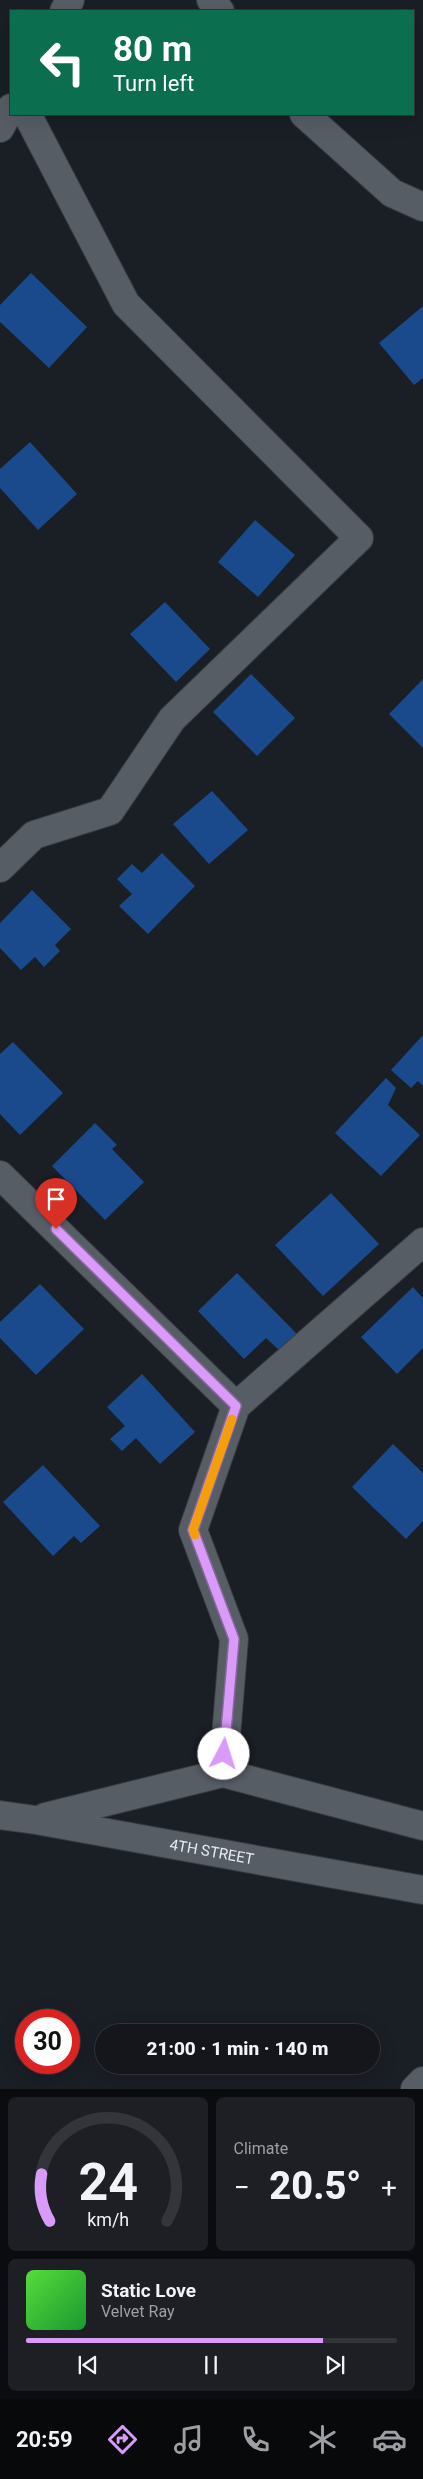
<!DOCTYPE html>
<html lang="en">
<head>
<meta charset="utf-8">
<style>
	body { margin:0; font-family:Roboto,sans-serif; background:#1d1f25; color:#f1f3f6; height:100vh; display:flex; flex-direction:column; font-size:19px; white-space:nowrap }
	* { box-sizing:border-box; margin:0 }
	p { font-size:16px; color:#9d9fa3 }
	.icon { flex:none; width:28px; height:28px; fill:none; stroke:currentColor; stroke-width:2; stroke-linecap:round; stroke-linejoin:round }
	.map { position:relative; height:2089px; overflow:hidden }
	.drawer { display:flex; flex-direction:column; gap:8px; padding:8px; background:#0b0c0f; flex:1 }
	.drawer>* { flex:none }
	.guide { position:absolute; left:10px; top:10px; width:404px; height:105px; border-radius:0px; box-shadow:0 5px 20px #0002,0 0 0 1px #33353b; background:#0b6e4f; color:#fff; overflow:hidden }
	.speed { position:absolute; left:15px; top:2009px; display:flex; gap:10px; font-size:25px; font-weight:700; text-align:center }
	.speed>* { display:grid; place-content:center; width:65px; height:65px; border-radius:50%; background:#14161c; box-shadow:0 5px 20px #0002,0 0 0 1px #33353b; line-height:1 }
	.speed .limit { border:8px solid #d22; background:#fff; color:#111 }
	.pin { position:absolute; display:grid; place-items:center; width:42px; height:42px; color:#fff; margin:-51px -21px; border-radius:50% 50% 50% 0; rotate:-45deg; box-shadow:0 0 5px #0007 }
	.pin .icon { rotate:45deg }
	.me { position:absolute; width:55px; margin:-28px; rotate:5deg; stroke-linejoin:round; filter:drop-shadow(0 0 4px #0008) }
	.turn { display:flex; align-items:center; gap:18px; height:105px; padding:0 20px; font-size:22px }
	.turn .icon { width:65px; height:65px; stroke-width:2.5 }
	.turn b { display:block; font-size:35px; line-height:42px }
	.big { font-size:38px; font-weight:800; line-height:1.1 }
	.drawer .card { flex:1; display:flex; flex-direction:column; justify-content:center; gap:8px; min-width:0; padding:0 18px; border-radius:8px; background:#1d1f25 }
	.drawer .dial { align-items:center; gap:0 }
	.dial svg { height:130px; overflow:visible; fill:none; stroke:#33353b; stroke-width:7; stroke-linecap:round; text-anchor:middle }
	.dial text { fill:#f1f3f6; stroke:none }
	.song { display:flex; align-items:center; gap:15px }
	.cover { width:60px; height:60px; border-radius:8px; background:linear-gradient(135deg,hsl(110 70% 55%),hsl(130 70% 35%)) }
	.played { height:5px; border-radius:2px; background:linear-gradient(90deg,#d89bf8 80%,#33353b 80%) }
	.keys { display:flex; justify-content:space-around; direction:ltr }
	.heat { display:flex; justify-content:space-between; align-items:center; font-size:28px; direction:ltr }
	.drawer .tiles { flex:1; display:grid; gap:8px; grid-template-columns:1fr 1fr }
	.card:last-child { grid-column:span 2 }
	.trip { position:absolute; left:95px; top:2024px; width:285px; height:50px; border-radius:25px; background:#14161c; box-shadow:0 5px 20px #0002,0 0 0 1px #33353b; font-weight:800; line-height:50px; text-align:center }
	.dock { display:flex; height:80px; justify-content:space-around; align-items:center; background:#08090b; color:#9d9fa3 }
	.dock .icon { width:35px; height:35px }
	.dock .active { color:#d89bf8 }
	.dock b { font-size:22px; color:#f1f3f6 }
	.map>svg:first-child { display:block }
	.building { fill:#1b4a8c }
	.lines { fill:none; stroke-linecap:round; stroke-linejoin:round }
	.minor-casing { stroke:#373a40; stroke-width:30 }
	.minor { stroke:#575d65; stroke-width:28 }
	.route-casing { stroke:#8c65a1; stroke-width:12 }
	.route { stroke:#d89bf8; stroke-width:9 }
	.slow { stroke:#f59e0b; stroke-width:9 }
	.labels { text-anchor:middle; stroke-width:5; stroke-linejoin:round; paint-order:stroke }
	.street-label { font-size:15px; fill:#e8ecf1; stroke:#11151c }
</style>
</head>
<body>
<div class="map">
<svg width="423" height="2089" viewBox="0 0 423 2089">
	<rect width="100%" height="100%" fill="#1a1e25"/>
	<path class="building" d="M31,273L87,327L49,368L0,322V305Z
		M423,306V378L414,385L379,343Z
		M30,442L77,494L38,530L0,488V469Z
		M255,520L295,555L258,597L218,562Z
		M165,602L210,649L176,682L130,634Z
		M251,674L295,718L257,756L213,712Z
		M423,679V748L389,714Z
		M212,791L248,830L209,864L173,824Z
		M162,853L195,886L148,934L119,906L132,894L117,879L132,864L142,873Z
		M32,890L71,929L55,945L60,951L44,967L35,957L21,970L0,948V923Z
		M423,1035V1086L418,1081L411,1088L391,1070Z
		M13,1042L63,1093L20,1135L0,1114V1054Z
		M386,1078L396,1088L388,1105L420,1135L381,1176L335,1133Z
		M95,1123L117,1145L112,1149L144,1182L105,1220L52,1166Z
		M331,1193L379,1244L323,1296L275,1245Z
		M237,1273L297,1334L280,1351L266,1338L244,1359L198,1311Z
		M40,1284L84,1329L36,1375L0,1338V1322Z
		M413,1287L423,1298V1348L397,1374L361,1337Z
		M142,1374L195,1432L160,1464L136,1438L122,1451L110,1439L125,1426L107,1407Z
		M393,1444L423,1473V1521L406,1539L352,1487Z
		M43,1465L100,1526L81,1543L74,1536L53,1556L3,1502Z"/>
	<g class="lines">
		<g class="minor-casing">
			<g id="minor">
				<path d="M211,0L220,11"/>
				<path d="M64,11L70,0"/>
				<path d="M304,114L392,193L423,207"/>
				<path d="M0,128L11,108"/>
				<path d="M0,868L34,835L110,811L172,719L359,538L126,304L27,114"/>
				<path d="M0,1175L236,1406"/>
				<path d="M423,1242L236,1406L193,1530L234,1639L223,1773L423,1826"/>
				<path id="s1" d="M0,1815L36,1820L423,1890"/>
				<path d="M45,1817L223,1773"/>
				<path d="M415,2089L423,2081"/>
			</g>
		</g>
		<use href="#minor" class="minor"/>
	</g>
	<g class="lines">
		<g class="route-casing">
			<path id="route" d="M56,1229L236,1406L193,1530L234,1639L224,1754"/>
		</g>
		<use href="#route" class="route"/>
		<path class="slow" d="M195,1535L193,1530L232,1419"/>
	</g>
	<g class="labels">
		<g class="street-label">
			<text dy="5" stroke="none"><textPath href="#s1" startOffset="215">4TH STREET</textPath></text>
		</g>
	</g>
</svg>
<div class="speed"><div class="limit">30</div></div>
<div class="pin" style="left:56px;top:1229px;background:#d93025"><svg class="icon" aria-label="arrive" viewBox="0 0 24 24"><path d="M6 21V4h12l-3 4 3 4H6"/></svg></div>
<svg class="me" style="left:224px;top:1754px" viewBox="-20 -20 40 40"><circle r="19" fill="#fff"/><path d="M0-13L10 11 0 6-10 11z" fill="#d89bf8"/></svg>
<div class="trip">21:00 · 1 min · 140 m</div>
<div class="guide">
<div class="turn"><svg class="icon" aria-label="left" viewBox="0 0 24 24"><path d="M17 20v-9H6M10 6l-5 5 5 5"/></svg><div><b>80 m</b>Turn left</div></div>
</div>
</div>
<section class="drawer">
<div class="tiles">
<div class="card dial"><svg viewBox="0 0 100 80">
<path d="M14 69A42 42 0 1 1 86 69"/>
<path d="M14 69A42 42 0 0 1 9 40" stroke="#d89bf8"/>
<text x="50" y="56" font-size="32" font-weight="700">24</text>
<text x="50" y="72" font-size="11">km/h</text>
</svg></div>
<div class="card"><p>Climate</p>
<div class="heat"><a>−</a><b class="big">20.5°</b><a>+</a></div>
</div>
<div class="card">
<div class="song"><i class="cover"></i><div><b>Static Love</b><p>Velvet Ray</p></div></div>
<div class="played"></div>
<div class="keys"><svg class="icon" aria-label="previous" viewBox="0 0 24 24"><path d="M18 5L8 12l10 7zM5 5v14"/></svg><svg class="icon" aria-label="pause" viewBox="0 0 24 24"><path d="M8 5v14M16 5v14"/></svg><svg class="icon" aria-label="next" viewBox="0 0 24 24"><path d="M6 5l10 7-10 7zM19 5v14"/></svg></div>
</div>
</div>
</section>
<nav class="dock">
<b>20:59</b>
<svg class="icon active" aria-label="directions" viewBox="0 0 24 24"><path d="M12 3l9 9-9 9-9-9zM9 14v-3h6M13 9l2 2-2 2"/></svg>
<svg class="icon" aria-label="music" viewBox="0 0 24 24"><path d="M9 18V5l10-2v13"/><circle cx="6" cy="18" r="3"/><circle cx="16" cy="16" r="3"/></svg>
<svg class="icon" aria-label="phone" viewBox="0 0 24 24"><path d="M5 4h4l2 5-3 2q2 4 5 5l2-3 5 2v4C11 20 4 13 5 4z"/></svg>
<svg class="icon" aria-label="climate" viewBox="0 0 24 24"><path d="M12 3v18M4 7l16 10M4 17L20 7"/></svg>
<svg class="icon" aria-label="car" viewBox="0 0 24 24"><path d="M5 17H2v-5l4-1 3-4h7l3 4 3 1v5h-3M9 17h6M6 11h13"/><circle cx="7" cy="17" r="2"/><circle cx="17" cy="17" r="2"/></svg>
</nav>
</body>
</html>
